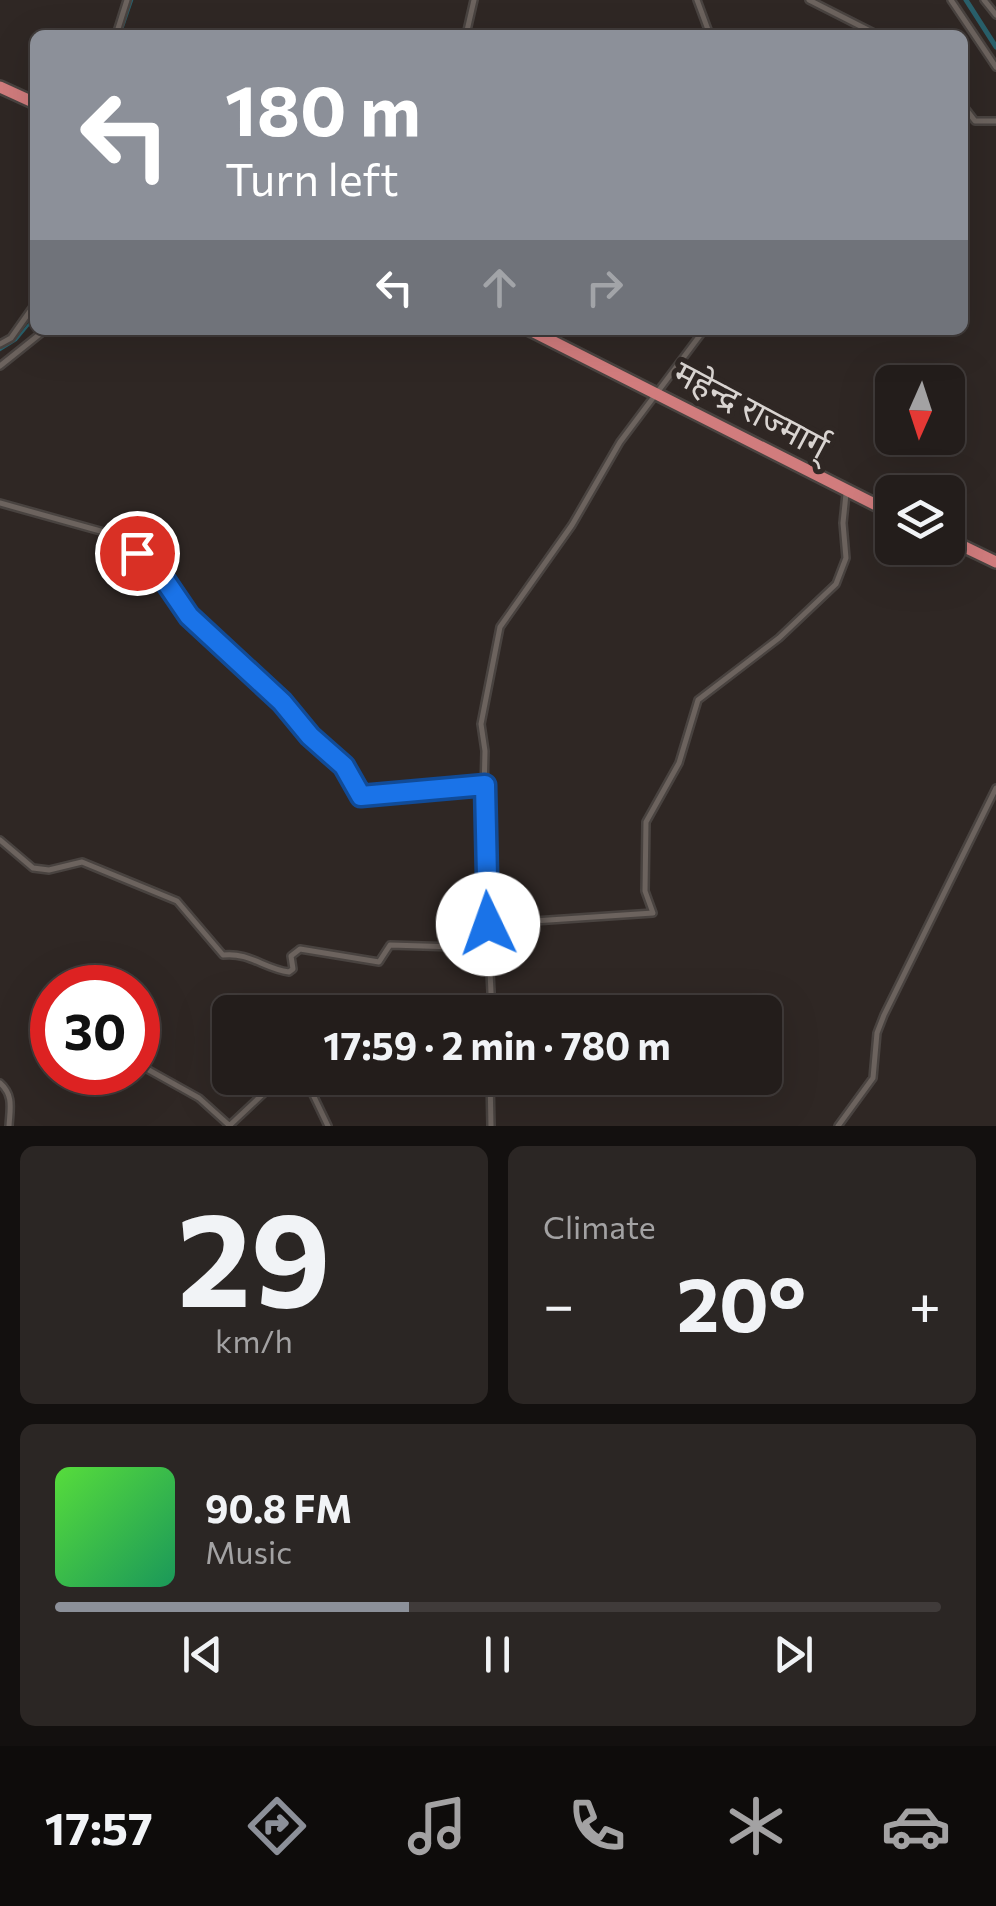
<!DOCTYPE html>
<html lang="en">
<head>
<meta charset="utf-8">
<style>
	body { margin:0; font-family:Commissioner,"Noto Sans Devanagari",sans-serif; background:#2b2624; color:#f1f3f6; height:100vh; display:flex; flex-direction:column; font-size:38px; white-space:nowrap }
	* { box-sizing:border-box; margin:0 }
	p { font-size:32px; color:#a3a2a3 }
	.icon { flex:none; width:55px; height:55px; fill:none; stroke:currentColor; stroke-width:2; stroke-linecap:round; stroke-linejoin:round }
	.map { position:relative; height:1126px; overflow:hidden }
	.panel { display:flex; flex-direction:column; gap:20px; padding:20px; background:#13100f; flex:1 }
	.panel>* { flex:none }
	.guide { position:absolute; left:30px; top:30px; width:938px; height:305px; border-radius:15px; box-shadow:0 10px 40px #0002,0 0 0 2px #403b3a; background:#8c9099; color:#fff; overflow:hidden }
	.needle { width:65px; rotate:183deg }
	.buttons { position:absolute; left:875px; top:365px; display:grid; gap:20px }
	.buttons a { display:grid; place-items:center; width:90px; height:90px; border-radius:15px; background:#231d1b; box-shadow:0 10px 40px #0002,0 0 0 2px #403b3a; font-size:50px }
	.speed { position:absolute; left:30px; top:965px; display:flex; gap:20px; font-size:50px; font-weight:700; text-align:center }
	.speed>* { display:grid; place-content:center; width:130px; height:130px; border-radius:50%; background:#231d1b; box-shadow:0 10px 40px #0002,0 0 0 2px #403b3a; line-height:1 }
	.speed .limit { border:15px solid #d22; background:#fff; color:#111 }
	.pin { position:absolute; display:grid; place-items:center; width:85px; height:85px; color:#fff; margin:-42px; border:5px solid #fff; border-radius:50%; box-shadow:0 2px 10px #0007 }
	.me { position:absolute; width:110px; margin:-55px; rotate:357deg; stroke-linejoin:round; filter:drop-shadow(0 0 8px #0008) }
	.turn { display:flex; align-items:center; gap:35px; height:210px; padding:0 30px; font-size:45px }
	.turn .icon { width:130px; height:130px; stroke-width:2.5 }
	.turn b { display:block; font-size:70px; line-height:85px }
	.lanes { display:flex; align-items:center; height:95px; padding:0 30px; background:#0003; justify-content:center; gap:50px; direction:ltr }
	.lanes .off { opacity:.35 }
	.big { font-size:75px; font-weight:700; line-height:1.1 }
	.panel .widget { flex:1; display:flex; flex-direction:column; justify-content:center; gap:15px; min-width:0; padding:0 35px; border-radius:15px; background:#2b2624 }
	.panel .dial { align-items:center; gap:0 }
	.dial b { font-size:130px; line-height:1 }
	.song { display:flex; align-items:center; gap:30px }
	.cover { width:120px; height:120px; border-radius:15px; background:linear-gradient(135deg,hsl(110 70% 55%),hsl(150 70% 35%)) }
	.played { height:10px; border-radius:5px; background:linear-gradient(90deg,#8c9099 40%,#403b3a 40%) }
	.keys { display:flex; justify-content:space-around; direction:ltr }
	.heat { display:flex; justify-content:space-between; align-items:center; font-size:55px; direction:ltr }
	.panel .tiles { flex:1; display:grid; gap:20px; grid-template-columns:1fr 1fr }
	.widget:last-child { grid-column:span 2 }
	.trip { position:absolute; left:212px; top:995px; width:570px; height:100px; border-radius:15px; background:#231d1b; box-shadow:0 10px 40px #0002,0 0 0 2px #403b3a; font-weight:700; line-height:100px; text-align:center }
	.dock { display:flex; height:160px; justify-content:space-around; align-items:center; background:#0e0c0b; color:#a3a2a3 }
	.dock .icon { width:70px; height:70px }
	.dock .on { color:#8c9099 }
	.dock b { font-size:45px; color:#f1f3f6 }
	.map>svg:first-child { display:block }
	.lines { fill:none; stroke-linecap:round; stroke-linejoin:round }
	.stream { stroke:#295f6a; stroke-width:2.5 }
	.canal { stroke:#295f6a; stroke-width:5 }
	.street-casing { stroke:#494340; stroke-width:10 }
	.highway-casing { stroke:#494340; stroke-width:16 }
	.street { stroke:#6c635e; stroke-width:5 }
	.highway { stroke:#d17c7d; stroke-width:11 }
	.route-casing { stroke:#114b97; stroke-width:25 }
	.route { stroke:#1a73e8; stroke-width:18 }
	.labels { text-anchor:middle; stroke-width:10; stroke-linejoin:round; paint-order:stroke }
	.street-label { font-size:35px; fill:#d9d4d1; stroke:#2f2724 }
</style>
</head>
<body>
<div class="map">
<svg width="996" height="1126" viewBox="0 0 996 1126">
	<rect width="100%" height="100%" fill="#2f2724"/>
	<g class="lines">
		<path class="stream" d="M120,35L132,0
			M0,350L16,340L35,317"/>
		<path class="canal" d="M966,0L996,47"/>
		<g class="street-casing">
			<path id="street" d="M697,0L710,35
				M809,0L878,35
				M951,0L996,67
				M984,0L996,15
				M116,35L127,0
				M466,35L474,0
				M962,104L975,121H996
				M0,344L11,338L35,304
				M0,366L45,330
				M0,503L104,532L157,569L189,616L283,702L310,735L351,775L361,796L485,785
				M0,840L33,868L49,870L82,862L177,901L223,955C250,952 264,969 289,972L293,969L291,956L300,949L379,962L390,945L489,948
				M488,924L653,913L645,891L646,822L679,763L698,700L779,638L836,584L846,558L843,523L846,494
				M492,1012L483,833L485,751L481,724L500,627L572,525L620,442L704,330
				M138,1064L199,1098L230,1126
				M305,1078L328,1126
				M490,1078L491,1126
				M0,1083C14,1095 10,1109 9,1126
				M229,1126L280,1078
				M838,1126L873,1078L877,1033L884,1015L996,788"/>
		</g>
		<g class="highway-casing">
			<path id="highway" d="M0,87L35,103
				M530,330L892,513
				M948,539L996,562"/>
		</g>
		<use href="#street" class="street"/>
		<use href="#highway" class="highway"/>
	</g>
	<g class="lines">
		<g class="route-casing">
			<path id="route" d="M137,553L157,569L189,616L282,702L310,736L344,766L361,796L485,785L488,924"/>
		</g>
		<use href="#route" class="route"/>
	</g>
	<g class="labels">
		<g class="street-label">
			<text transform="translate(751 410) rotate(28)" y="12">महेन्द्र राज्मार्ग्</text>
		</g>
	</g>
</svg>
<div class="buttons">
<a><svg class="needle" viewBox="-14 -14 28 28"><path d="M0-13l5 13h-10z" fill="#e53935"/><path d="M0 13l5-13h-10z" fill="#a3a2a3"/></svg></a>
<a><svg class="icon" aria-label="layers" viewBox="0 0 24 24"><path d="M12 4l9 5-9 5-9-5zM3 14l9 5 9-5"/></svg></a>
</div>
<div class="speed"><div class="limit">30</div></div>
<div class="pin" style="left:137px;top:553px;background:#d93025"><svg class="icon" aria-label="arrive" viewBox="0 0 24 24"><path d="M6 21V4h12l-3 4 3 4H6"/></svg></div>
<svg class="me" style="left:488px;top:924px" viewBox="-20 -20 40 40"><circle r="19" fill="#fff"/><path d="M0-13L10 11 0 6-10 11z" fill="#1a73e8"/></svg>
<div class="trip">17:59 · 2 min · 780 m</div>
<div class="guide">
<div class="turn"><svg class="icon" aria-label="left" viewBox="0 0 24 24"><path d="M17 20v-9H6M10 6l-5 5 5 5"/></svg><div><b>180 m</b>Turn left</div></div>
<div class="lanes"><svg class="icon" aria-label="left" viewBox="0 0 24 24"><path d="M17 20v-9H6M10 6l-5 5 5 5"/></svg><svg class="icon off" aria-label="ahead" viewBox="0 0 24 24"><path d="M12 20V5M6 11l6-6 6 6"/></svg><svg class="icon off" aria-label="right" viewBox="0 0 24 24"><path d="M7 20v-9h11M14 6l5 5-5 5"/></svg></div>
</div>
</div>
<section class="panel">
<div class="tiles">
<div class="widget dial"><b>29</b><p>km/h</p></div>
<div class="widget"><p>Climate</p>
<div class="heat"><a>−</a><b class="big">20°</b><a>+</a></div>
</div>
<div class="widget">
<div class="song"><i class="cover"></i><div><b>90.8 FM</b><p>Music</p></div></div>
<div class="played"></div>
<div class="keys"><svg class="icon" aria-label="previous" viewBox="0 0 24 24"><path d="M18 5L8 12l10 7zM5 5v14"/></svg><svg class="icon" aria-label="pause" viewBox="0 0 24 24"><path d="M8 5v14M16 5v14"/></svg><svg class="icon" aria-label="next" viewBox="0 0 24 24"><path d="M6 5l10 7-10 7zM19 5v14"/></svg></div>
</div>
</div>
</section>
<nav class="dock">
<b>17:57</b>
<svg class="icon on" aria-label="directions" viewBox="0 0 24 24"><path d="M12 3l9 9-9 9-9-9zM9 14v-3h6M13 9l2 2-2 2"/></svg>
<svg class="icon" aria-label="music" viewBox="0 0 24 24"><path d="M9 18V5l10-2v13"/><circle cx="6" cy="18" r="3"/><circle cx="16" cy="16" r="3"/></svg>
<svg class="icon" aria-label="phone" viewBox="0 0 24 24"><path d="M5 4h4l2 5-3 2q2 4 5 5l2-3 5 2v4C11 20 4 13 5 4z"/></svg>
<svg class="icon" aria-label="climate" viewBox="0 0 24 24"><path d="M12 3v18M4 7l16 10M4 17L20 7"/></svg>
<svg class="icon" aria-label="car" viewBox="0 0 24 24"><path d="M5 17H2v-5l4-1 3-4h7l3 4 3 1v5h-3M9 17h6M6 11h13"/><circle cx="7" cy="17" r="2"/><circle cx="17" cy="17" r="2"/></svg>
</nav>
</body>
</html>
